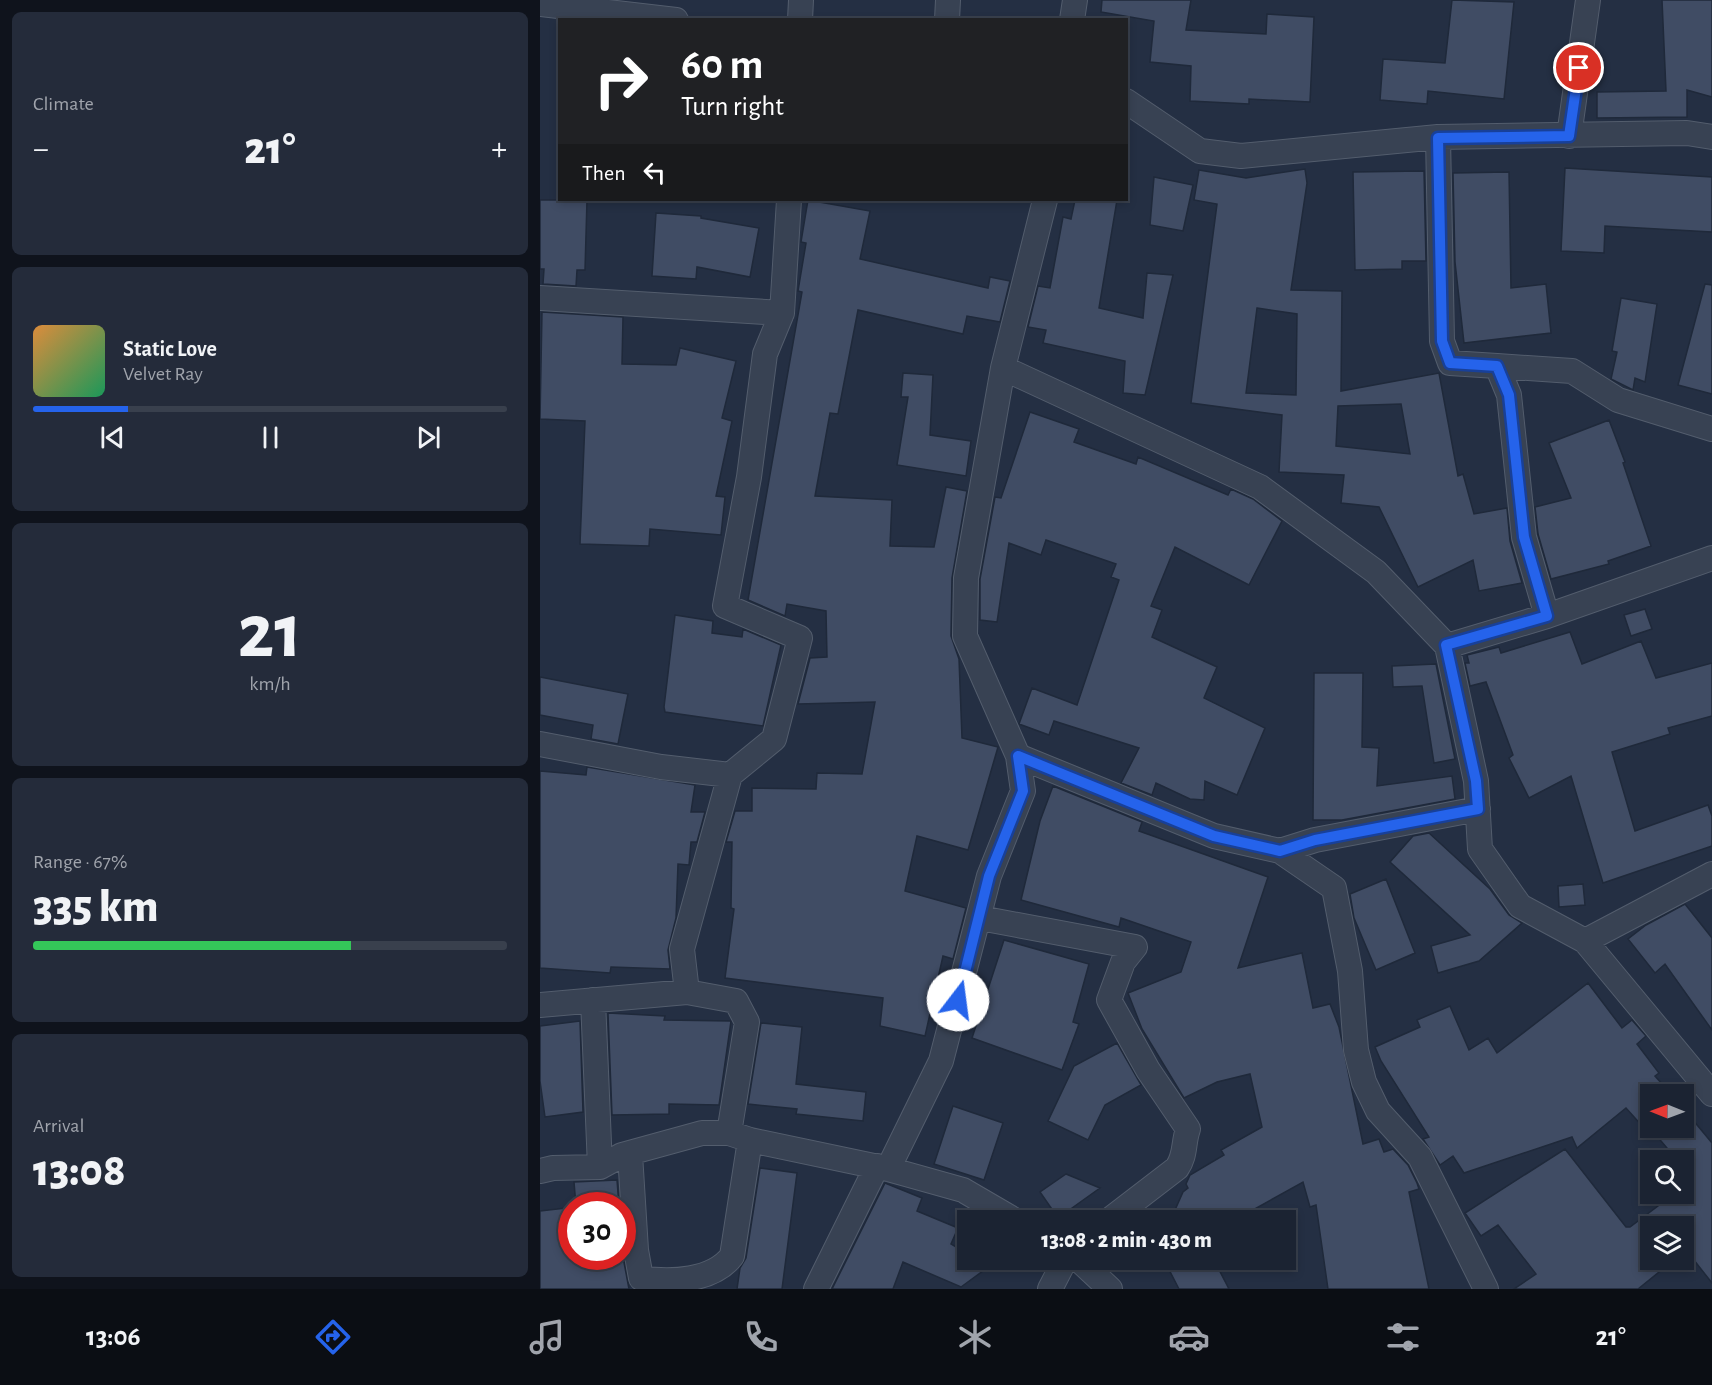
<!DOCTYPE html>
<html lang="en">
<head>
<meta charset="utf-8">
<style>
	body { margin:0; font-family:"Alegreya Sans",sans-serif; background:#242b3a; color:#f1f3f6; height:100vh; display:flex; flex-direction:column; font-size:22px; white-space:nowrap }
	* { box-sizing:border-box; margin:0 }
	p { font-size:20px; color:#a0a4ac }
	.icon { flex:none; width:33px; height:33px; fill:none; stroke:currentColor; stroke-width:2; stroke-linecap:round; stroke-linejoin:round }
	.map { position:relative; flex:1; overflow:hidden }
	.drawer { display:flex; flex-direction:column; gap:12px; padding:12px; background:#0f131c; width:540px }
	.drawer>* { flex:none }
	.guide { position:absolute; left:18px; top:18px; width:570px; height:183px; border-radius:0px; box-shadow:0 3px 9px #0003,0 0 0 2px #39404d; background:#202124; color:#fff; overflow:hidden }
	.needle { width:39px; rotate:271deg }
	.fabs { position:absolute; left:1100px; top:1084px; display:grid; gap:12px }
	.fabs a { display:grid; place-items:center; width:54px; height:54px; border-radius:0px; background:#1b2332; box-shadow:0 3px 9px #0003,0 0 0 2px #39404d; font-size:30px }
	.speed { position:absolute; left:18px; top:1192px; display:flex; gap:12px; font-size:30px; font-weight:700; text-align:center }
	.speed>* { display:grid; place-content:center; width:78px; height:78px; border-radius:50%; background:#1b2332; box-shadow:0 3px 9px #0003,0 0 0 2px #39404d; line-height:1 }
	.speed .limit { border:9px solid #d22; background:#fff; color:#111 }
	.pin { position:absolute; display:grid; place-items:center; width:51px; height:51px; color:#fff; margin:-26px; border:3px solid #fff; border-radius:50%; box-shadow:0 2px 6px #0007 }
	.me { position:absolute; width:66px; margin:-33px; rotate:15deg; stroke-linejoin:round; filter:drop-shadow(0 0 4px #0008) }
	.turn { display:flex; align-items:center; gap:21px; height:126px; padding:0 24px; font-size:27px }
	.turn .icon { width:78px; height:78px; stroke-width:2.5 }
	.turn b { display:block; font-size:42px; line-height:51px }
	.then { display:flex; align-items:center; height:57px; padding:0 24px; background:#0003; gap:12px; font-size:22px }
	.big { font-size:45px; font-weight:800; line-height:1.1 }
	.drawer .card { flex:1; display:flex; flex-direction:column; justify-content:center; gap:9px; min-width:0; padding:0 21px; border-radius:9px; background:#242b3a }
	.drawer .dial { align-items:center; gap:0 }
	.dial b { font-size:78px; line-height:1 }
	.song { display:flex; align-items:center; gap:18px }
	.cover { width:72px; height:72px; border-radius:9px; background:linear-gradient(135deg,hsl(30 70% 55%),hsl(150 70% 35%)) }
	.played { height:6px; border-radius:3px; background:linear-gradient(90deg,#2563eb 20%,#39404d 20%) }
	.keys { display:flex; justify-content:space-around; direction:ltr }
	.heat { display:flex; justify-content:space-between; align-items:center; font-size:33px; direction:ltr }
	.charge { height:9px; border-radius:4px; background:linear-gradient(90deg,#34c759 67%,#39404d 0) }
	.trip { position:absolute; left:417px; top:1210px; width:339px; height:60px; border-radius:0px; background:#1b2332; box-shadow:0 3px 9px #0003,0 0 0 2px #39404d; font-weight:800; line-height:60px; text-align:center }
	.menu { display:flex; height:96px; justify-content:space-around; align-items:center; background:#0b0e14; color:#a0a4ac }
	.menu .icon { width:42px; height:42px }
	.menu .selected { color:#2563eb }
	.menu b { font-size:27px; color:#f1f3f6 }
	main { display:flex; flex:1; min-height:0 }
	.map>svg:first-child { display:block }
	.building { fill:#404c64; stroke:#1f293a; stroke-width:1.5; fill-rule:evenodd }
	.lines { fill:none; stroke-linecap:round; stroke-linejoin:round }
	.street-casing { stroke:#535d6d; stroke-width:26 }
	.street { stroke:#384253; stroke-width:24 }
	.route-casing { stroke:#184099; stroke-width:15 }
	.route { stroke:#2563eb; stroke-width:10 }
</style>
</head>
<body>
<main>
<section class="drawer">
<div class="card"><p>Climate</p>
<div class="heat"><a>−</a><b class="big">21°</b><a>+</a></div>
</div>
<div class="card">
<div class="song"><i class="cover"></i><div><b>Static Love</b><p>Velvet Ray</p></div></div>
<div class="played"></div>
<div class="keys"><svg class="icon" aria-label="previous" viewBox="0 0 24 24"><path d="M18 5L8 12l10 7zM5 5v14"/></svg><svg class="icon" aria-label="pause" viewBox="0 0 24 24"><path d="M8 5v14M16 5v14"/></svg><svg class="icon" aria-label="next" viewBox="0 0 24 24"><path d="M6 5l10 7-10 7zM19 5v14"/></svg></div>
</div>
<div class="card dial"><b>21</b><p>km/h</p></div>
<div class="card"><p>Range · 67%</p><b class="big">335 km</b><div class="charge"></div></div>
<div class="card"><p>Arrival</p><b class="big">13:08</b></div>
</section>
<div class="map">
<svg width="1172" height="1289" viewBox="0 0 1172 1289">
	<rect width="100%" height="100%" fill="#242f43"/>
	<path class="building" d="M562,0H651L646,30L726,34L727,14L774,17L770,102L709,99V104L650,101L651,66L610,62L614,21L561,12Z
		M912,0L974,2L964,99L888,91L887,104L840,100L843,59L905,63Z
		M1122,0H1172V97L1147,90V117L1057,118V92L1126,91Z
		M1025,168L1172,177V232L1065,226L1064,253L1021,251Z
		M765,169L767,183L751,290L802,291L801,391L899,373L918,476L923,474L934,514L967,508L970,541L982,583L939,591L933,560L878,587L839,507L801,503L804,475L739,472L742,415L651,403L677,204L654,200L659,170L706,178ZM717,308L757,314L756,395L706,393ZM861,404L870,454L796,446L798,406Z
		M884,171L886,261H862V269L815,270L813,172Z
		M969,172L971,288L1006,284L1011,333L924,343L915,262L913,173Z
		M614,177L653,185L643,231L610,225Z
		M0,200H47L45,270H37L36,286L3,284L4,269H0Z
		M268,200L330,211L320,259L448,288L450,277L470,281L460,322L427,316L423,334L318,310L298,414L290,413L275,496L352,500L350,546L394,547L406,487L427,491L412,578L411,636L419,659L422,738L458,747L428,850L377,836L365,891L426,908L413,959L403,956L385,1036L340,1026L343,998L185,978L194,909L191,908L192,842H186L195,811H212V788L276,789L277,773L322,774L335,702L258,704L270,658L287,657L286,611L247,604L245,616L208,600L262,292L258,291L266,243L261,242Z
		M535,200H577L559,308L603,318L607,273L633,275L605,395L583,393L585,361L503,343L506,330L488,327L498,286L510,288L523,217L531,219Z
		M116,213L161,216V218L219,228L210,277L157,267L156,279L112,276Z
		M1165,284L1172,285V394L1138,385Z
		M1081,298L1117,304L1105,382L1095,378L1093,390L1071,379L1077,352L1072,351Z
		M2,312L83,317L82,364L136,365L140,348L196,361L182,418L192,421L176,496L185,497L181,535L110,529L109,546L40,544L45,421L0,419Z
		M363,373L393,375L390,435L431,441L426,476L357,465L368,397H361Z
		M490,412L539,429L534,442L596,464L598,457L688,495L691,489L713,499L742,521L709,585L635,547L611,606L622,610L612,637L677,667L664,698L725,728L697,795L665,781L664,800L650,799L616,783L612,795L581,783L599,748L514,721L509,735L479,724L492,688L537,705L579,580L571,577L576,564L506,540L501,555L469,543L457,622L440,620V579L455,497L461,498Z
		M1069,420L1085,462L1083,463L1111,546L1068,561L1069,564L1011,579L998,534L995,507L1031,498L1009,443Z
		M1105,609L1112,629L1091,636L1084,615Z
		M135,615L173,621L172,633L202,637L203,629L241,645L223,726L125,712L124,707Z
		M1030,632L1042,664L1101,641L1116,678L1172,663V716L1128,728L1130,734L1072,752L1095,831L1168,805L1172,816V846L1063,883L1031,776L989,798L969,758L973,755L946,682L930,686L925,663H929L927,655L959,647L961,653Z
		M896,664L915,759L894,763L882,686L853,687L852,666Z
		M774,673H823L822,747L839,748L837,786L912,776L915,799L802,820H773Z
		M0,677L88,694L78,744L51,739L53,725L0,715Z
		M47,767L155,785L151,812H165L157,842H151L149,865L138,864L136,918L128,950L130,969L71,967L70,973L0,968V771L46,775Z
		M513,786L602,822L599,831L728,877L698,968L762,953L773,1008L790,1004L799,1027L823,1144L839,1139L844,1152L853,1149L868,1165L877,1183L879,1189L869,1192L889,1289H788L776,1205L770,1207L763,1182L711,1211L718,1221H591L610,1210L631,1219L643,1192L648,1188L646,1184L650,1175L684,1155L681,1150L722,1127L710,1074L677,1082L644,1098L602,1029L588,993L641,972L651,942L581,918L579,927L481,900L500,821Z
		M889,833L950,889L969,915L982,923L939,961L898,973L891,946L930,935L850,862L873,836Z
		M846,879L875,953L836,970L814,918L810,894Z
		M1043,884L1045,905L1019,907L1018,886Z
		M1145,904L1172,938V1030L1125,964L1115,973L1088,939L1106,925Z
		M464,940L549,964L533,1022L539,1024L522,1070L432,1038Z
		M1048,983L1082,1028L1092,1020L1106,1036L1097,1044L1119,1073L1115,1076L1132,1095H1110V1128H1143V1108L1172,1143V1283L1146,1250L1143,1253V1227H1110V1260H1134L1098,1289H974L996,1274L958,1225L941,1236L925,1213L1025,1149L1086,1227H1090L1134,1194H1143V1187L1153,1179L1143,1168V1161H1138L1116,1135L1113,1138L1086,1108L1037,1148L1032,1137L924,1173L913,1156L900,1165L883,1139L889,1137L841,1061L835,1047L880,1027L877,1020L910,1006L929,1050L948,1038L957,1053Z
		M68,1013L125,1016L124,1020L191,1021L179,1105L129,1104V1114L72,1115Z
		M40,1021L43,1112L5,1117L0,1081V1026Z
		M221,1023L262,1027L256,1084L326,1092L323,1121L256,1114L257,1109L208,1104Z
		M577,1043L601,1085L565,1105L548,1140L508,1121L534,1066Z
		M413,1106L463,1123L444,1180L394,1164Z
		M220,1168L257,1173L242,1289H197L200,1268L206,1258Z
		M526,1174L560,1188L518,1218L500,1192Z
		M77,1180L79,1206H36L34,1182Z
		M345,1183L382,1198L377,1211L418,1228L411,1244L428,1254V1260H458L421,1287L363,1262L353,1289H292Z
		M26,1208L31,1257H83L89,1289H0V1211Z
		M584,1260H607L589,1270Z
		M624,1260H674L689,1289H639Z"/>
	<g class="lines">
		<g class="street-casing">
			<path id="street" d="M0,4L136,20
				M260,20L261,0
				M407,20L408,0
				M532,20L535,0
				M586,101L660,151L701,156L898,137L1147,133L1172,137
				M1029,136L1048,0
				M898,137L902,341L910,363L957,366L969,395L984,537L1007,616
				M0,298L242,313
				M957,366L1032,371L1078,400L1172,429
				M463,368L720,487L836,572L907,646L936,781L940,849L980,906L1045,941L1172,1094
				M907,646L1007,616L1172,558
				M0,744L121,767L190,775
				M478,756L674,836L740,851L775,840L938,809
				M740,851L794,888L810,971L816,1050L824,1082L838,1111L880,1157L946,1289
				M440,918L595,947L583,962L569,1000L608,1070L648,1129C643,1143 646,1155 637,1168L568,1221
				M1045,941L1172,874
				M53,1000L60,1167
				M0,1005L147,992
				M189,1133L207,1022L196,1001L147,992L142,949L190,775L234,739L260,638L185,606L209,477L225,354L242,313L249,200
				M90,1154L96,1250L101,1278C130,1283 173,1281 192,1256L210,1140
				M348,1169L401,1061L449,876L483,791L478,756L425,636L426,578L463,368L505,200
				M0,1171L13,1168L60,1167L82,1155L162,1133H189L210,1140L348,1169L423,1190L476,1221
				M539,1260L570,1289
				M276,1289L337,1166
				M510,1289L525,1260"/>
		</g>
		<use href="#street" class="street"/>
	</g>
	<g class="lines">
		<g class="route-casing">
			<path id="route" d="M418,1000L449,876L483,791L478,756L674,836L740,851L775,840L938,809L936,781L906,645L1007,616L984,537L969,395L957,366L910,363L902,341L898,138L1029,136L1039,68"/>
		</g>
		<use href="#route" class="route"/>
	</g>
</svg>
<div class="fabs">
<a><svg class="needle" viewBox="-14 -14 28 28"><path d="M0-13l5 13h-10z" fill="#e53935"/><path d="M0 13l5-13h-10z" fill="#a0a4ac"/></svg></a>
<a><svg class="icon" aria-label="search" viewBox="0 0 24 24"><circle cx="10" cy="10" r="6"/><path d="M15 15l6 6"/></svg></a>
<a><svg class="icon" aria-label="layers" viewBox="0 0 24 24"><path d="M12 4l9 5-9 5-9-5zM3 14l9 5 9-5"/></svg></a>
</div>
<div class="speed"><div class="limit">30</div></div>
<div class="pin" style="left:1039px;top:68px;background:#d93025"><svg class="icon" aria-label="arrive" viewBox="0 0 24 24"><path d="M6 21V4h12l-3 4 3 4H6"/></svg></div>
<svg class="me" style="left:418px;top:1000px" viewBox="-20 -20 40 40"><circle r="19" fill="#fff"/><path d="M0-13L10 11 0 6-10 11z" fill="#2563eb"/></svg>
<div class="trip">13:08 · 2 min · 430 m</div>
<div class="guide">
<div class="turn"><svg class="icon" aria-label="right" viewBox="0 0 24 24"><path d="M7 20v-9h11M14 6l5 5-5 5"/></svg><div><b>60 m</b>Turn right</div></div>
<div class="then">Then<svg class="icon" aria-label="left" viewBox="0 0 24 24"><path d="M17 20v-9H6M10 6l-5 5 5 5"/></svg></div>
</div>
</div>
</main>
<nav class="menu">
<b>13:06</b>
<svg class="icon selected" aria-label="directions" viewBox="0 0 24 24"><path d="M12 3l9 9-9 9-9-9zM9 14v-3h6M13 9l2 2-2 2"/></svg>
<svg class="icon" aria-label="music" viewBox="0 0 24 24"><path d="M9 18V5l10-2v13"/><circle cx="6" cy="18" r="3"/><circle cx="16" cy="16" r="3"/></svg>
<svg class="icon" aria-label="phone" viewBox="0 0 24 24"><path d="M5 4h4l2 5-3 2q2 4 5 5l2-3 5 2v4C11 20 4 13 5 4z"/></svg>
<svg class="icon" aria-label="climate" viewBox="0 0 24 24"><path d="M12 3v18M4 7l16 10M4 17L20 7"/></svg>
<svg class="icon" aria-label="car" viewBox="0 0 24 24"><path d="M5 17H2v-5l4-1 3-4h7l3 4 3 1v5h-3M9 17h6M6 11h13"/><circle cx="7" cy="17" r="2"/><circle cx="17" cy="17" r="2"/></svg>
<svg class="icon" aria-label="filters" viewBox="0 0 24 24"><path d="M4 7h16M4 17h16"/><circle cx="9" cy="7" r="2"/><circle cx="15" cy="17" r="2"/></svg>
<b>21°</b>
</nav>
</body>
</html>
